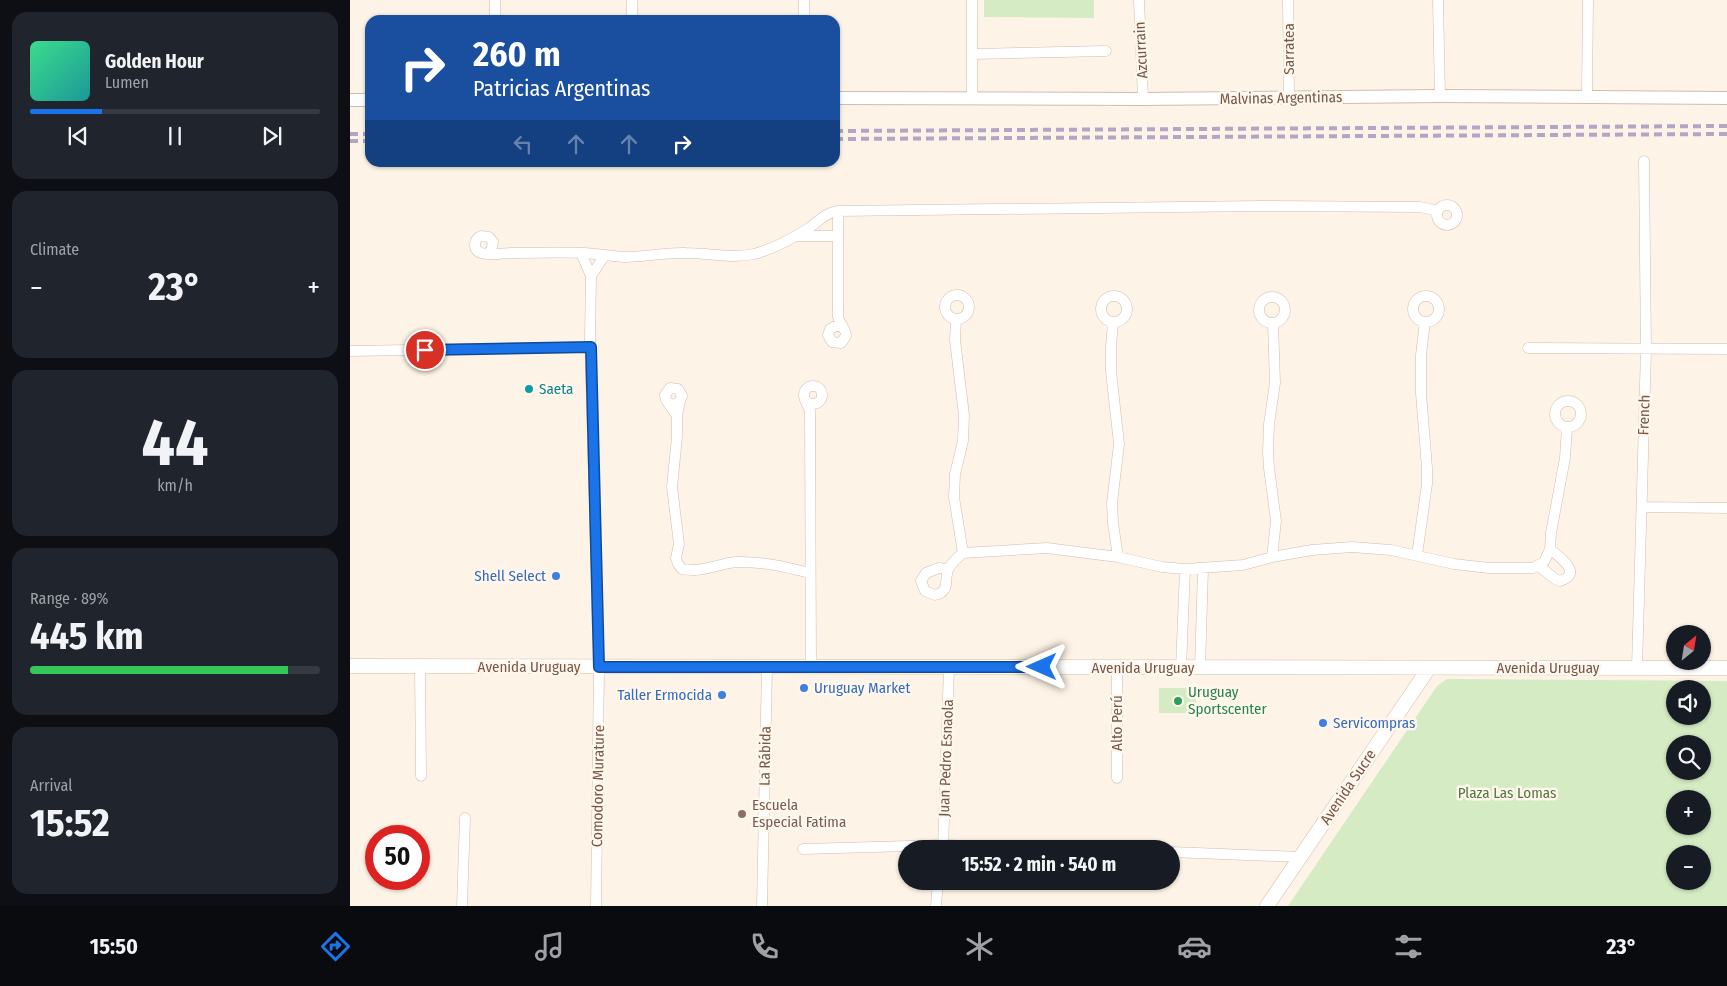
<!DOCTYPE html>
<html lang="en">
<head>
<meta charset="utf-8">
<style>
	body { margin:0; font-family:"Fira Sans Condensed",sans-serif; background:#20242c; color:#f1f3f6; height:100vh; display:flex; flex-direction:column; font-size:19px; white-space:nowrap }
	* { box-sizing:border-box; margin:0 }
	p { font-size:16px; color:#9ea1a6 }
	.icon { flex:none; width:28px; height:28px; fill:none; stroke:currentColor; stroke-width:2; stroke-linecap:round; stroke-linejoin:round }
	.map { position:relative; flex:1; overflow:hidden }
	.side { display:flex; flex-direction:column; gap:12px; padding:12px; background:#0d0f14; width:350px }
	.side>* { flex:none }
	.hud { position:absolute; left:15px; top:15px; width:475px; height:152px; border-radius:15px; box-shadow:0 1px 4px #0004; background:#1a4fa0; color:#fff; overflow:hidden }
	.needle { width:32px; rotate:30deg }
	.tools { position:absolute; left:1316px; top:625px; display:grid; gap:10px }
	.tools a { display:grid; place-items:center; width:45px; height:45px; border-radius:50%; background:#171b24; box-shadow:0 1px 4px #0004; font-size:25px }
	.speed { position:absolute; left:15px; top:825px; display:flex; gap:10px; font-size:25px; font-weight:700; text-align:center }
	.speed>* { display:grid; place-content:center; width:65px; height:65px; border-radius:50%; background:#171b24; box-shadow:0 1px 4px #0004; line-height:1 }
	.speed .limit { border:8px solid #d22; background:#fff; color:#111 }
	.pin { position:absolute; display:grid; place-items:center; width:42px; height:42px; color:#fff; margin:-21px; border:2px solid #fff; border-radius:50%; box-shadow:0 1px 5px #0007 }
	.me { position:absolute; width:55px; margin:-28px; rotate:270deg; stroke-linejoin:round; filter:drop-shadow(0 0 4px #0008) }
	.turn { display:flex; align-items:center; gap:18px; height:105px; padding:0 25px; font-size:22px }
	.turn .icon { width:65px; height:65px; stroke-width:2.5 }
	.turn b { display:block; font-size:35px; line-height:42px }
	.lanes { display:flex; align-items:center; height:48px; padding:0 25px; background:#0003; justify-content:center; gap:25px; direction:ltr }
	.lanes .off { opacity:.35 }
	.big { font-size:38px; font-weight:700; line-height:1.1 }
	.side .card { flex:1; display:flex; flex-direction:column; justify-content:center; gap:8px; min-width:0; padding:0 18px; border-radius:15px; background:#20242c }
	.side .dial { align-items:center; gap:0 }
	.dial b { font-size:65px; line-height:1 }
	.song { display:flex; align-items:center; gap:15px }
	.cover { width:60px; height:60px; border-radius:8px; background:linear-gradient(135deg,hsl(150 70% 55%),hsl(180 70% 35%)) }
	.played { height:5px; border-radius:2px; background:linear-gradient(90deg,#1a73e8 25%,#363941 25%) }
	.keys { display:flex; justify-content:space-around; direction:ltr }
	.heat { display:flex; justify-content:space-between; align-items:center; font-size:28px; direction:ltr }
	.charge { height:8px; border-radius:4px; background:linear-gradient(90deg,#34c759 89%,#363941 0) }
	.trip { position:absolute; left:548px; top:840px; width:282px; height:50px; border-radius:25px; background:#171b24; box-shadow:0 1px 4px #0004; font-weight:700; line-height:50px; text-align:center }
	.tab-bar { display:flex; height:80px; justify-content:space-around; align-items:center; background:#090b0e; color:#9ea1a6 }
	.tab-bar .icon { width:35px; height:35px }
	.tab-bar .current { color:#1a73e8 }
	.tab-bar b { font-size:22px; color:#f1f3f6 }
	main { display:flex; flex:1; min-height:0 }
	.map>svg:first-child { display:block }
	.green { fill:#d5ebc4; fill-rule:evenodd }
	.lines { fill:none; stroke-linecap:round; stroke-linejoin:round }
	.minor-casing { stroke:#d1bcae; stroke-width:11 }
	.tertiary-casing { stroke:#d1bcae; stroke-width:14 }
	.secondary-casing { stroke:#d4bcac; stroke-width:15 }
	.minor { stroke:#fff; stroke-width:10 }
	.tertiary { stroke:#fff; stroke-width:12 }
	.secondary { stroke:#fff; stroke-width:14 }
	.rail { stroke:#b6a4c7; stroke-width:4; stroke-dasharray:8 5; stroke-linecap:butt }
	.route-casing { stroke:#114b97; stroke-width:12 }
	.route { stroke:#1a73e8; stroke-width:9 }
	.culture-dot { fill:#0f9aa8; stroke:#fff7ed; stroke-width:2 }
	.shop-dot { fill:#3f7fe0; stroke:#fff7ed; stroke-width:2 }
	.leisure-dot { fill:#2e9e5b; stroke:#fff7ed; stroke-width:2 }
	.education-dot { fill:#8d6e63; stroke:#fff7ed; stroke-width:2 }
	.labels { text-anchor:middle; stroke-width:5; stroke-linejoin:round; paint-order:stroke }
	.street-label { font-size:15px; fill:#77584a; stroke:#fff7ed }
	.culture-label { font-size:15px; fill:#0d838f; stroke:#fff7ed; text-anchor:start }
	.shop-label { font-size:15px; fill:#366cbe; stroke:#fff7ed; text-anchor:end }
	.leisure-label { font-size:15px; fill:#27864d; stroke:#fff7ed; text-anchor:start }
	.park-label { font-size:15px; fill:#52773f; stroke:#fff7ed }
	.education-label { font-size:15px; fill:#785e54; stroke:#fff7ed; text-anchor:start }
</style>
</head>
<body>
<main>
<section class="side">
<div class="card">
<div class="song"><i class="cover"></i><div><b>Golden Hour</b><p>Lumen</p></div></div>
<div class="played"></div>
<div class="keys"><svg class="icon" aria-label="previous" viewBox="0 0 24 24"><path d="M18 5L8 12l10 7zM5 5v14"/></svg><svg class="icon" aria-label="pause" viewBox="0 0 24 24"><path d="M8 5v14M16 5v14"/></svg><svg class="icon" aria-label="next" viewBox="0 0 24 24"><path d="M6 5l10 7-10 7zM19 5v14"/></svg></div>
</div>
<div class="card"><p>Climate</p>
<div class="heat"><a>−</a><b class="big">23°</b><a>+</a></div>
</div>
<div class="card dial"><b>44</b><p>km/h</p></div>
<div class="card"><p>Range · 89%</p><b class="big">445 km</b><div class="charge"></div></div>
<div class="card"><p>Arrival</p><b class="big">15:52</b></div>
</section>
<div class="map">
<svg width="1377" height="906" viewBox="0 0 1377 906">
	<rect width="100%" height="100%" fill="#fdf3e6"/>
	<path class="green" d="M634,0H744V18L634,17Z
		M1097,679L1377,681V906H938L1087,686ZM1325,689H1352V716H1325ZM1325,744H1352V771H1325ZM1325,799H1352V826H1325ZM1325,854H1352V881H1325Z
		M809,688H846V713H809Z"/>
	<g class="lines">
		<g class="minor-casing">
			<path id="minor" d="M145,0V20
				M282,0V20
				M789,0L793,99
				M938,0L939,98
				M1088,0L1090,96
				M454,20V0
				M622,54L756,51
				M1237,96L1238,0
				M622,97V0
				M1087 215a10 10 0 1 1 20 0a10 10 0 1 1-20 0Z
				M488,211V317C490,324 496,329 496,336L491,343L482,342L478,335L480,329L488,325L493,328
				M448,236H487
				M231,253L241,276L255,255
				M136,254L141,251L143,242L139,237L131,236C127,238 125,240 125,245C125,259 152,253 161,253C185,253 210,252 234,253C248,254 261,256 275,257C296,257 316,252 336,253C359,253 381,259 404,254C423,249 442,239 459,228C469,221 475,213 488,211L911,206L1070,207L1088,211
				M241,276L240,340L249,667L246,906
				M595 307a12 12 0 1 1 24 0a12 12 0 1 1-24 0Z
				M1063 309a13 13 0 1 1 26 0a13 13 0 1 1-26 0Z
				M751 309a13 13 0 1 1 26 0a13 13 0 1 1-26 0Z
				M909 310a13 13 0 1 1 26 0a13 13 0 1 1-26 0Z
				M606,319L605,340L614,415L613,441L605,474L604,497L613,553
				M763,323L761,346V371L769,444L762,503L763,523L768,557
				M1178,348L1377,349
				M0,351L241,347
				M454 395a9 9 0 1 1 18 0a9 9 0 1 1-18 0Z
				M455,400L460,411L461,667
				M1205 414a13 13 0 1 1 26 0a13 13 0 1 1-26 0Z
				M330,401L327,416V437L322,487L329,544L326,558L328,564L332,569C350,573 368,564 386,562C411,561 436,567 460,573
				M318,403L323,405L330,401L332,396L328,389L320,388L315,395L316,400L327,416
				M1292,507L1377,508
				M1067,555L1077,484V468L1071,393V355L1075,322
				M922,557L926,521L919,468L918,452L919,424L925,383L923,323
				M1189,566L1205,579L1210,581C1234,573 1209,557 1200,549
				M597,569L589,568L576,573L571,581L575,591L585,595C602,591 593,578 599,568C602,563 608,557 613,553L697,548L768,557L812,567L835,569L893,565L922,557L962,550L1002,547L1041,550L1104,564L1139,568H1183L1194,562L1200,549L1201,533L1215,458L1217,428
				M70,666L71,776
				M767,667V778
				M831,668L835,569
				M850,668L853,569
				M1287,668L1296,350L1294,161
				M453,849L594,845L718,849
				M593,849L599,667
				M821,852L951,857
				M112,906L115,818
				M412,906L417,667
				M586,906L588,881"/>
		</g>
		<g class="tertiary-casing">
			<path id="tertiary" d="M485,98L793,99L1090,96L1377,98
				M0,100H20"/>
		</g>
		<g class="secondary-casing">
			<path id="secondary" d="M0,666L1377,668
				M917,906L1079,668"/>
		</g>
		<use href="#minor" class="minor"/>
		<use href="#tertiary" class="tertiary"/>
		<use href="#secondary" class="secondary"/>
		<path class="rail" d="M485,131L1377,126
			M0,134H20
			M485,139L1377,134
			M0,141H20"/>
	</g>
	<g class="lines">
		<g class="route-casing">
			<path id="route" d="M75,350L241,347L249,667H692"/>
		</g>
		<use href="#route" class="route"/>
	</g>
	<circle class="culture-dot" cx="179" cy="389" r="5"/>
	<g class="shop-dot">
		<circle cx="206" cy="576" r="5"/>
		<circle cx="454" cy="688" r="5"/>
		<circle cx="372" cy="695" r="5"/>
		<circle cx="973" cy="723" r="5"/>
	</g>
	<circle class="leisure-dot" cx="828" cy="701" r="5"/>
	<circle class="education-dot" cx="392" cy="814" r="5"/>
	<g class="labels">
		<g class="street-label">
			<text transform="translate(939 49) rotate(-90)" y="5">Sarratea</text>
			<text transform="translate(791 50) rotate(-93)" y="5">Azcurrain</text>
			<text transform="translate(931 98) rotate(-1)" y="5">Malvinas Argentinas</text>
			<text transform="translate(1294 415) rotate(-88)" y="5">French</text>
			<text x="179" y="672">Avenida Uruguay</text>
			<text x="793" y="673">Avenida Uruguay</text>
			<text x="1198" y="673">Avenida Uruguay</text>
			<text transform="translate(767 723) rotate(-90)" y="5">Alto Perú</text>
			<text transform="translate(415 756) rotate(-89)" y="5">La Rábida</text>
			<text transform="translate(596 758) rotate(-88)" y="5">Juan Pedro Esnaola</text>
			<text transform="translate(248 786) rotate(-89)" y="5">Comodoro Murature</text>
			<text transform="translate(998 787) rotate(-56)" y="5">Avenida Sucre</text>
		</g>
		<g class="culture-label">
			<text x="189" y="394">Saeta</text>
		</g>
		<g class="shop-label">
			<text x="196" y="581">Shell Select</text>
			<text x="464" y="693" text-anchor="start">Uruguay Market</text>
			<text x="362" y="700">Taller Ermocida</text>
			<text x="983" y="728" text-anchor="start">Servicompras</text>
		</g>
		<g class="leisure-label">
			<text x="838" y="697">Uruguay<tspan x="838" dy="17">Sportscenter</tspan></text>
		</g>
		<g class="park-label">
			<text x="1157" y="798">Plaza Las Lomas</text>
		</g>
		<g class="education-label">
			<text x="402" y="810">Escuela<tspan x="402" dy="17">Especial Fatima</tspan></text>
		</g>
	</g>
</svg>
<div class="tools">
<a><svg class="needle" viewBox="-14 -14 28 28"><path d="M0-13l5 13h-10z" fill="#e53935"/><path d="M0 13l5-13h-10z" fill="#9ea1a6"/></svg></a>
<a><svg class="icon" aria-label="sound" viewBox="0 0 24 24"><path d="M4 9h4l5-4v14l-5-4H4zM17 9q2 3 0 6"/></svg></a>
<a><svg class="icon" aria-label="search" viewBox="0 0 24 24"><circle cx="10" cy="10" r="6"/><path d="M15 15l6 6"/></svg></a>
<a>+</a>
<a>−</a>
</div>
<div class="speed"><div class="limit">50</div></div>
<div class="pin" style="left:75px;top:350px;background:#d93025"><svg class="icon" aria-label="arrive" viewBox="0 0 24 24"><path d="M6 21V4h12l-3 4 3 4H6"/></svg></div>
<svg class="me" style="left:692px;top:667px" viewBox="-20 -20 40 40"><path d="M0-17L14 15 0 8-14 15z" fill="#1a73e8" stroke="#fff" stroke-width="4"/></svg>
<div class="trip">15:52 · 2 min · 540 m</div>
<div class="hud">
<div class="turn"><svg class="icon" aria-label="right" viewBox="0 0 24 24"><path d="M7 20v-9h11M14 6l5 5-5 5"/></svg><div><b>260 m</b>Patricias Argentinas</div></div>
<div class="lanes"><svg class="icon off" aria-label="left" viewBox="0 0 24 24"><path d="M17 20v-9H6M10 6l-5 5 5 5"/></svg><svg class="icon off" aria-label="ahead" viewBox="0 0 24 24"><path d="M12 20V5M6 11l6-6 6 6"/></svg><svg class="icon off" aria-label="ahead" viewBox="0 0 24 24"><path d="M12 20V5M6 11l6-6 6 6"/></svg><svg class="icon" aria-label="right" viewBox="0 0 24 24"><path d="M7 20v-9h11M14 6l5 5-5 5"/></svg></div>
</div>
</div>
</main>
<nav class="tab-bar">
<b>15:50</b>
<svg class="icon current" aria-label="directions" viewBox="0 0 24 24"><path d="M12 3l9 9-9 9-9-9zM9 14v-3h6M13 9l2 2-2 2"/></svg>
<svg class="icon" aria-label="music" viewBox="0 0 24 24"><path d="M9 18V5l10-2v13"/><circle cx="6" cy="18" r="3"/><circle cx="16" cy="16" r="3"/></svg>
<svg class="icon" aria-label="phone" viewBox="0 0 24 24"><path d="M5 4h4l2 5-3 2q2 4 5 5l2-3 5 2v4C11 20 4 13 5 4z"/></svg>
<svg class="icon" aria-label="climate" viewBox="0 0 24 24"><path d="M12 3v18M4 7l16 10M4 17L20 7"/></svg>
<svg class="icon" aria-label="car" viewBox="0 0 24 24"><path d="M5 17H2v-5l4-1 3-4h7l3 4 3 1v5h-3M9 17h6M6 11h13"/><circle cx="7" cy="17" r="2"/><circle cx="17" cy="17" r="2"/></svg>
<svg class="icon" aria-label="filters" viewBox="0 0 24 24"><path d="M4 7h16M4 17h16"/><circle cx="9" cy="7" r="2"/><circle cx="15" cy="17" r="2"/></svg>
<b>23°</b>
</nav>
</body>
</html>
